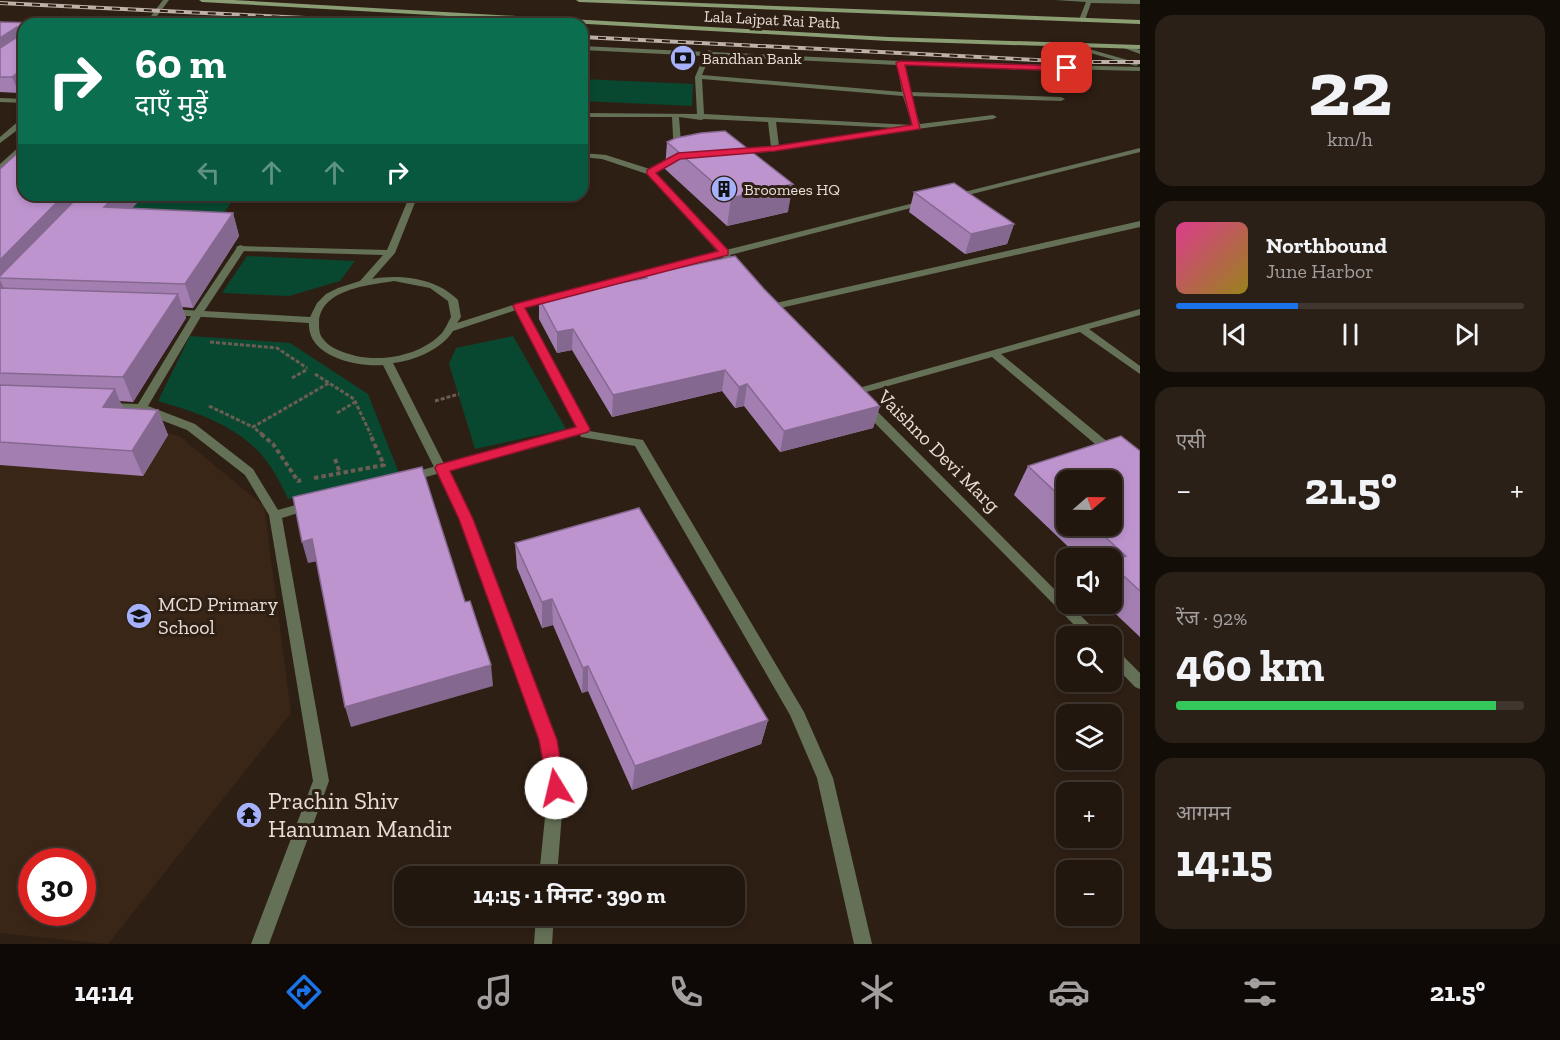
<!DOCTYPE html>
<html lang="hi">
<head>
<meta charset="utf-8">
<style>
	body { margin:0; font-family:"Zilla Slab","Noto Sans Devanagari",serif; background:#2a2018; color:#f1f3f6; height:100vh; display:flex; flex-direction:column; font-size:22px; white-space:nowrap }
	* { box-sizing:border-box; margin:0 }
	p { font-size:20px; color:#a29f9e }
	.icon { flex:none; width:33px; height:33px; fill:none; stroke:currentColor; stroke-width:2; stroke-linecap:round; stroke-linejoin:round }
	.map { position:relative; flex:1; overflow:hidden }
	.sheet { display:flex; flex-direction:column; gap:15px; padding:15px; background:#130d08; width:420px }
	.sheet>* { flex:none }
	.top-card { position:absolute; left:18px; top:18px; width:570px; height:183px; border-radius:18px; box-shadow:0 3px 9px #0003,0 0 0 2px #3f362f; background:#0b6e4f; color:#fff; overflow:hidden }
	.needle { width:39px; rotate:70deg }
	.fabs { position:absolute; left:1056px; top:470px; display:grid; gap:12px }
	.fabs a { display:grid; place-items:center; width:66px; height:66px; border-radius:12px; background:#22170f; box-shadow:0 3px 9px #0003,0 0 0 2px #3f362f; font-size:30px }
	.speed { position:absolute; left:18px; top:848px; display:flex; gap:12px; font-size:30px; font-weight:700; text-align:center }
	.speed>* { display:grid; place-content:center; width:78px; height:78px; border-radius:50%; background:#22170f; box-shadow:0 3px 9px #0003,0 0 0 2px #3f362f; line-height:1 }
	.speed .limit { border:9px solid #d22; background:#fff; color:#111 }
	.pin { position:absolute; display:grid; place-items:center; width:51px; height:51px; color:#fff; margin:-26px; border-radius:12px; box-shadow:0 3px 9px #0006 }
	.me { position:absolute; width:66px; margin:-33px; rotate:351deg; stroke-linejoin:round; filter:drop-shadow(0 0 4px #0008) }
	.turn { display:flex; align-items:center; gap:21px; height:126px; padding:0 18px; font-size:27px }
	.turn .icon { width:78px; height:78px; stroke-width:2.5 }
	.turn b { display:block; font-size:42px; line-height:51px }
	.lanes { display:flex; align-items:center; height:57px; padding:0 18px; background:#0003; justify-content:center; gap:30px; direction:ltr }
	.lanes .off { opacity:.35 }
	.big { font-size:45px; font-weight:700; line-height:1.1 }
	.sheet .widget { flex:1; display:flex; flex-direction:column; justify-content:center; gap:9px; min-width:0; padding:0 21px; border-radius:18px; background:#2a2018 }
	.sheet .dial { align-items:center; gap:0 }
	.dial b { font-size:78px; line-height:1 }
	.song { display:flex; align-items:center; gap:18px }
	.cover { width:72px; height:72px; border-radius:9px; background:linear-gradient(135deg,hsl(330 70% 55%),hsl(50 70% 35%)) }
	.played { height:6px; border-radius:3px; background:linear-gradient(90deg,#1a73e8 35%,#3f362f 35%) }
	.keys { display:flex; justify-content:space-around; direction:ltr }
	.heat { display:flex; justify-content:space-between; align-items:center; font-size:33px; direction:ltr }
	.charge { height:9px; border-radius:4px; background:linear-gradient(90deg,#34c759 92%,#3f362f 0) }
	.trip { position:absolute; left:394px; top:866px; width:351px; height:60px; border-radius:18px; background:#22170f; box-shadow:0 3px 9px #0003,0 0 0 2px #3f362f; font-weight:700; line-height:60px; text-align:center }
	.menu { display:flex; height:96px; justify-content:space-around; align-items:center; background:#0e0906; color:#a29f9e }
	.menu .icon { width:42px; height:42px }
	.menu .active { color:#1a73e8 }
	.menu b { font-size:27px; color:#f1f3f6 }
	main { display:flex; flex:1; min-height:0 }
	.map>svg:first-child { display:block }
	.built { fill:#3a2617; fill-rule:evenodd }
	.green { fill:#084830 }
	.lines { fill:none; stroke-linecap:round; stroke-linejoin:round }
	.path-far1 { stroke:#6a5d53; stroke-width:3; stroke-dasharray:4 2; stroke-linecap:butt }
	.path { stroke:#6a5d53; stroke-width:4; stroke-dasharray:4.5 3; stroke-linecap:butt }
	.service { fill:#657156; fill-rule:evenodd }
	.minor { fill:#657156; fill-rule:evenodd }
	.tertiary { fill:#657156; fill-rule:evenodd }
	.secondary { fill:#8a9d73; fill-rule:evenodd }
	.rail-casing { stroke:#bdb1a9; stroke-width:4 }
	.rail { stroke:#2e1f14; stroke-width:2; stroke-dasharray:8; stroke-linecap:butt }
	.wall { fill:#a37fb1; fill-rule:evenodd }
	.shaded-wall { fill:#856890 }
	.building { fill:#be94ce; stroke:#856890; stroke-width:1.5 }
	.route { fill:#e11d48; stroke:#92132f; stroke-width:1.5 }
	.labels { text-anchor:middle; stroke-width:6; stroke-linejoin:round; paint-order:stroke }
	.far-street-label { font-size:16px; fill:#e9ded7; stroke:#2e1f14 }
	.far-poi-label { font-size:16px; fill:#e9ded7; stroke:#2e1f14; text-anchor:start }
	.street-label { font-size:20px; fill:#e9ded7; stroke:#2e1f14 }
	.poi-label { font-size:20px; fill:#e9ded7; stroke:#2e1f14; text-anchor:start }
	.near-poi-label { font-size:24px; fill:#e9ded7; stroke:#2e1f14; text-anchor:start }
</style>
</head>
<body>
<main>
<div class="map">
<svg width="1140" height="944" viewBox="0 0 1140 944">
	<rect width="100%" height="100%" fill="#2e1f14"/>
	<path class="built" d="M0,416L141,426L179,436L264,506L291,713L108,944L0,933ZM32,861H82V912H32Z"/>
	<path class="green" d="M582,79L693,84L692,106L582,101Z
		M107,195L236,196L209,233L79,226Z
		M247,256L355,261L340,281L289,296L222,293Z
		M190,336L290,343L368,394L400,476L288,499C283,488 277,476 270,466C245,428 199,413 158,401Z
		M513,336L566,429L475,449L449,364L456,348Z"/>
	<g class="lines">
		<path class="path-far1" d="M210,342L277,348L307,368
			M315,374L354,399L371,435
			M292,378L308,369
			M435,401L459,394
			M209,406L253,427
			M337,413L355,402
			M263,435L253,427L329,383"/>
		<path class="path" d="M261,434L273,444L298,481L301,480
			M335,459L340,473
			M314,478L384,465L370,434"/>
		<path class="service" d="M0,98L24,99V103L0,102Z
			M241,245L246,248L203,313L148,406L195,424L253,469L278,510L310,501L314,502L316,505L314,508L282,518L329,781L269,944H251L313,781L269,515L245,475L187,430L140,412L106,411L100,407L106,403L138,404L193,313L238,246Z
			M583,425L587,426L589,429L587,432L408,482L402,478L404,475Z"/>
		<path class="minor" d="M1055,0H1140V4L1091,3L1085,20L1082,22L1079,20L1086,2Z
			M1068,43L1138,63L1139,64L1136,66L1066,46L1065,45Z
			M1126,45L1140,50V54L1124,48L1123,47Z
			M582,46L706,52L709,50L712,52L900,61L1140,67V71L904,65L909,92L1061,97L1065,99L1061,101L910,96L920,124L993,115L997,117L993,119L917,129L776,122L779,146L889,129L893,131L889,133L775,151L734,154L730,152L731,150L771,147L768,122L704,119L701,120L679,117L682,156L650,174H647V170L674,155L672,117H582V113L697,114L695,77L704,56L582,50ZM710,56L897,65L902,92L702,75ZM702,79L903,96L912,125L704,114Z
			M410,195H418L395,253L372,279C401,274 436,278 458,300L461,317L457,323L516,304L725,250L730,253L728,255L525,308L589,431L643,440L804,712L833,778L872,944H854L817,778L790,715L635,446L581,437L516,310L453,331C442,349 414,361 393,363L472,519L556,740L564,788L557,876H539L548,788L540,740L460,519L383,365C358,367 307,357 309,323L169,315L164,312L169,309L310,317L317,303L326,294L338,288L360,281L383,255L241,251L236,248L238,246L387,250ZM394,281L430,288L448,301L451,317C448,322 446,328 442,333C421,355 385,362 356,356C345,353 331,349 324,340C319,335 319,329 319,322C321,289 369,285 394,281Z
			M1140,221V227L767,311L762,308L767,305Z
			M1140,309V315L1089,329L1140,366V374L1080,332L1001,354L1115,448L1117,451L1115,454H1107L992,357L852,396L847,393L848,391Z
			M536,915H554L552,944H534Z"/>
		<path class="tertiary" d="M163,0H169L151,24H145Z
			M21,119H24V125L0,143V137Z
			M21,145H24V151L0,170V164Z
			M1140,148V152L952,199L948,196Z
			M582,153L606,155L653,170L726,250L926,200L930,203L730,255L743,269L738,272L735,271L647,174L602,159L582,157Z
			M866,403L870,404L1101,636H1085L862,410L860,407L862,404Z
			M1112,648L1117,650L1140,673V689L1135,687L1112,663Z"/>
		<path class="secondary" d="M199,0H233L888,37L1140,45V49L888,41L202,2Z
			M576,0H623L1140,20V24L579,2Z"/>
		<g class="rail-casing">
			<path id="rail" d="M0,3L428,24
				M582,37L1077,62H1140"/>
		</g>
		<use href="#rail" class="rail"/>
	</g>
	<path class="wall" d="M0,22L77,24L19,93L0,92Z
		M667,142L788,212L727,226L665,169Z
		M0,169L132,208L233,213L239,236L193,308L182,307L186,318L133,402L120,401L123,408L158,410L168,435L143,476L0,465Z
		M914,192L1014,224L1007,244L965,254L909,212Z
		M645,275L764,289L880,406L873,428L780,452L744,406L735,408L722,391L612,417L572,350L557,353L539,319V298L645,279Z
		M1140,451V637L1104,603H1112V558H1080L1014,495L1028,466ZM1066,480L1112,525H1066Z
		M515,543L768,720L761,744L632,790L588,691L582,693L553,625L542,628L517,568Z"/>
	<path class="shaded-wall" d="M17,27L23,41L0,56V38Z
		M24,68V88L19,93L12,77Z
		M793,184L788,212L727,226L731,198Z
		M64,195H94L0,278V260Z
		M116,195H145L112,229L104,207Z
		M233,213L239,236L193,308L185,284Z
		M1014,224L1007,244L965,254L971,234Z
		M0,280L5,290L0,295Z
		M178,294L186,318L133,402L123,377Z
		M573,329L572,350L557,353V332Z
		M725,370L722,391L612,417L613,395Z
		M747,384L744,406L735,408L739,387Z
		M115,389L125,414L103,407Z
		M880,406L873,428L780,452L784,431Z
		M158,410L168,435L143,476L132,451Z
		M312,539L318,561L308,563L302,542Z
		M552,599L553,625L542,628V602Z
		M491,665L493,686L351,727L345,707Z
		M588,666V691L582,693L583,668Z
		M768,720L761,744L632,790L635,766Z"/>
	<path class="building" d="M0,22L77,24H24V68L12,77H0V48L20,35V27H17L0,38Z
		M725,131L793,184L731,198L667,142L676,138L701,133Z
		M24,147V195H64L0,260V169Z
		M954,183L1014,224L971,234L914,192Z
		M80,195H116L104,207L233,213L185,284L0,278V276Z
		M735,256L764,289L880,406L784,431L747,384L739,387L725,370L613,395L573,329L557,332L539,298L647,278L645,275Z
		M0,288L178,294L123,377L0,373Z
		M0,385L115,389L103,407L158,410L132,451L0,442Z
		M1121,436L1140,451V591L1112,565V562L1126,556L1092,525H1112V480H1066V502L1028,466Z
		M422,467L465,602L470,601L491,665L345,707L312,539L302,542L293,497Z
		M639,508L768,720L635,766L588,666L583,668L552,599L542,602L515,543Z"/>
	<path class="route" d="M900,61L1067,66L1070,68L1067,71L905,65L920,129L775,151L680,159L656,173L728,250V255L525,308L590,429L588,432L450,471L473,519L557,740L565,788L562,794L556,796L549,794L539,740L459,519L435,468L437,465L576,427L513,306L515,304L718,251L647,174V170L678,153L775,146L912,125L896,63Z"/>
	<defs>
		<g id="bank-disc" transform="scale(1.35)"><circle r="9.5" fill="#a6b1fc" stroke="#2e1f14"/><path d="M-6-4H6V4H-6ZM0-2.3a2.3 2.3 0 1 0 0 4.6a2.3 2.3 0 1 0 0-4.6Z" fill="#111"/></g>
		<g id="building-disc" transform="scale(1.35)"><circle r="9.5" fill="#a6b1fc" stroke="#2e1f14"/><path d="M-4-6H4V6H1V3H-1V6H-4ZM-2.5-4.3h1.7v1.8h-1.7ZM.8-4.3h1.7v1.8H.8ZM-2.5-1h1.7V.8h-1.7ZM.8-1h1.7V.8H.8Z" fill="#111"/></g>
		<g id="school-disc" transform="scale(1.35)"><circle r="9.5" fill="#a6b1fc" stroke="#2e1f14"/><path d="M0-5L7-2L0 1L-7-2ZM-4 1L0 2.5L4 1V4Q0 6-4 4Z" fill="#111"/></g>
		<g id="temple-disc" transform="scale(1.35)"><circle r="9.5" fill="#a6b1fc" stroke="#2e1f14"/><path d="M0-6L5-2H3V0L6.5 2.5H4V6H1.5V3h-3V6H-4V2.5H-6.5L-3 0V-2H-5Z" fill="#111"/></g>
	</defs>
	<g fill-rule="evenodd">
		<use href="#bank-disc" x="683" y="58"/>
		<use href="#building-disc" x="724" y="189"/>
		<use href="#school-disc" x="139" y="616"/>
		<use href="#temple-disc" x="249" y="815"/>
	</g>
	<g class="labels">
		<g class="far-street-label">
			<text transform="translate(772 19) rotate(3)" y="6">Lala Lajpat Rai Path</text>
		</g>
		<g class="far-poi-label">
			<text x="702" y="64">Bandhan Bank</text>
			<text x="744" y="195">Broomees HQ</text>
		</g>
		<g class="street-label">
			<text transform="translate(939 451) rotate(45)" y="7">Vaishno Devi Marg</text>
		</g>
		<g class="poi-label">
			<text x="158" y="611">MCD Primary<tspan x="158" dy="23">School</tspan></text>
		</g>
		<g class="near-poi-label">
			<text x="268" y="809">Prachin Shiv<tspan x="268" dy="28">Hanuman Mandir</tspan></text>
		</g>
	</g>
</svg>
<div class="fabs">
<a><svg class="needle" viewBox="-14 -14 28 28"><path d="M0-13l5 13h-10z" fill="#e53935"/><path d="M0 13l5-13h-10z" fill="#a29f9e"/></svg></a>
<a><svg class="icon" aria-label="sound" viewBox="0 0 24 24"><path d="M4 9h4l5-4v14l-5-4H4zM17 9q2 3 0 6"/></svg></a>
<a><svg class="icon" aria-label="search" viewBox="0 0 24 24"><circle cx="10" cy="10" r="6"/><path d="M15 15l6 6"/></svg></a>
<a><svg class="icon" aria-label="layers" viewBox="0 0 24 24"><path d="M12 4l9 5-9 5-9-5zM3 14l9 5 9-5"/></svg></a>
<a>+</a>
<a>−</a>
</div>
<div class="speed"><div class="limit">30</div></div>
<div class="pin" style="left:1067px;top:68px;background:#d93025"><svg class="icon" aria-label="arrive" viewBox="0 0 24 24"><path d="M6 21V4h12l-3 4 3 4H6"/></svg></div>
<svg class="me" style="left:556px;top:788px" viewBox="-20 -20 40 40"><circle r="19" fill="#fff"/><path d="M0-13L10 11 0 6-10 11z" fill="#e11d48"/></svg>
<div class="trip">14:15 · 1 मिनट · 390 m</div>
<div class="top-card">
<div class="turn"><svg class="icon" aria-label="right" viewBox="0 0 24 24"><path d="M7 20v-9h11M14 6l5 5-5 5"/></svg><div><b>60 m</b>दाएँ मुड़ें</div></div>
<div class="lanes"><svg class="icon off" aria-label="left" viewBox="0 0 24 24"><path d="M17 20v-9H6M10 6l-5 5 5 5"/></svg><svg class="icon off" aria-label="ahead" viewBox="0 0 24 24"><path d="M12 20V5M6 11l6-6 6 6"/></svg><svg class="icon off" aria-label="ahead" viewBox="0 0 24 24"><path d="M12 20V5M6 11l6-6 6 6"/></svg><svg class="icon" aria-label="right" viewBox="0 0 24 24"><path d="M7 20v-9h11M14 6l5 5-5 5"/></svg></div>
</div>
</div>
<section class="sheet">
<div class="widget dial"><b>22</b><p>km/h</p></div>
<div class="widget">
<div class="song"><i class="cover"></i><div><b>Northbound</b><p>June Harbor</p></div></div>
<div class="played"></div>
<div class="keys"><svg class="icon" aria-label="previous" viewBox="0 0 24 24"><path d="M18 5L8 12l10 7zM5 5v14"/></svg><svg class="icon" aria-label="pause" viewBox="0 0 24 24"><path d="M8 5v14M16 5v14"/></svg><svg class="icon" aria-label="next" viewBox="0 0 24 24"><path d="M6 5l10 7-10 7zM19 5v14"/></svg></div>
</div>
<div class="widget"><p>एसी</p>
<div class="heat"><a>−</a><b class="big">21.5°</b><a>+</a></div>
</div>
<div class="widget"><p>रेंज · 92%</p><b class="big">460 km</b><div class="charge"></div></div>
<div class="widget"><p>आगमन</p><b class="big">14:15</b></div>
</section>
</main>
<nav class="menu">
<b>14:14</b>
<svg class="icon active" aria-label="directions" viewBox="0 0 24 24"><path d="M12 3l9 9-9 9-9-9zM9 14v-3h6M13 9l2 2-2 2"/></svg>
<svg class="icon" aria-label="music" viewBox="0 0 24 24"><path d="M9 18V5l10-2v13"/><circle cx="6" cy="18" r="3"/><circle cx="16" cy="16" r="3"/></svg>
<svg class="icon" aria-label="phone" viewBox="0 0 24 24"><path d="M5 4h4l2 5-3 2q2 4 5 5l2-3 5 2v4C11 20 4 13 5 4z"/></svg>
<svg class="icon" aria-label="climate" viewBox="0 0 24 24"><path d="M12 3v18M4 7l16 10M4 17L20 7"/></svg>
<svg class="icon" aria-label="car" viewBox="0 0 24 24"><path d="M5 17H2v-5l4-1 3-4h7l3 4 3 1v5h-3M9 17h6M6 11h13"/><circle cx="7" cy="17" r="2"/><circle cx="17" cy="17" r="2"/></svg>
<svg class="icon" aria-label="filters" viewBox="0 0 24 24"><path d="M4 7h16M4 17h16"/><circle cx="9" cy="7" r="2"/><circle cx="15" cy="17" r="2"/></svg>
<b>21.5°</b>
</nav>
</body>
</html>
